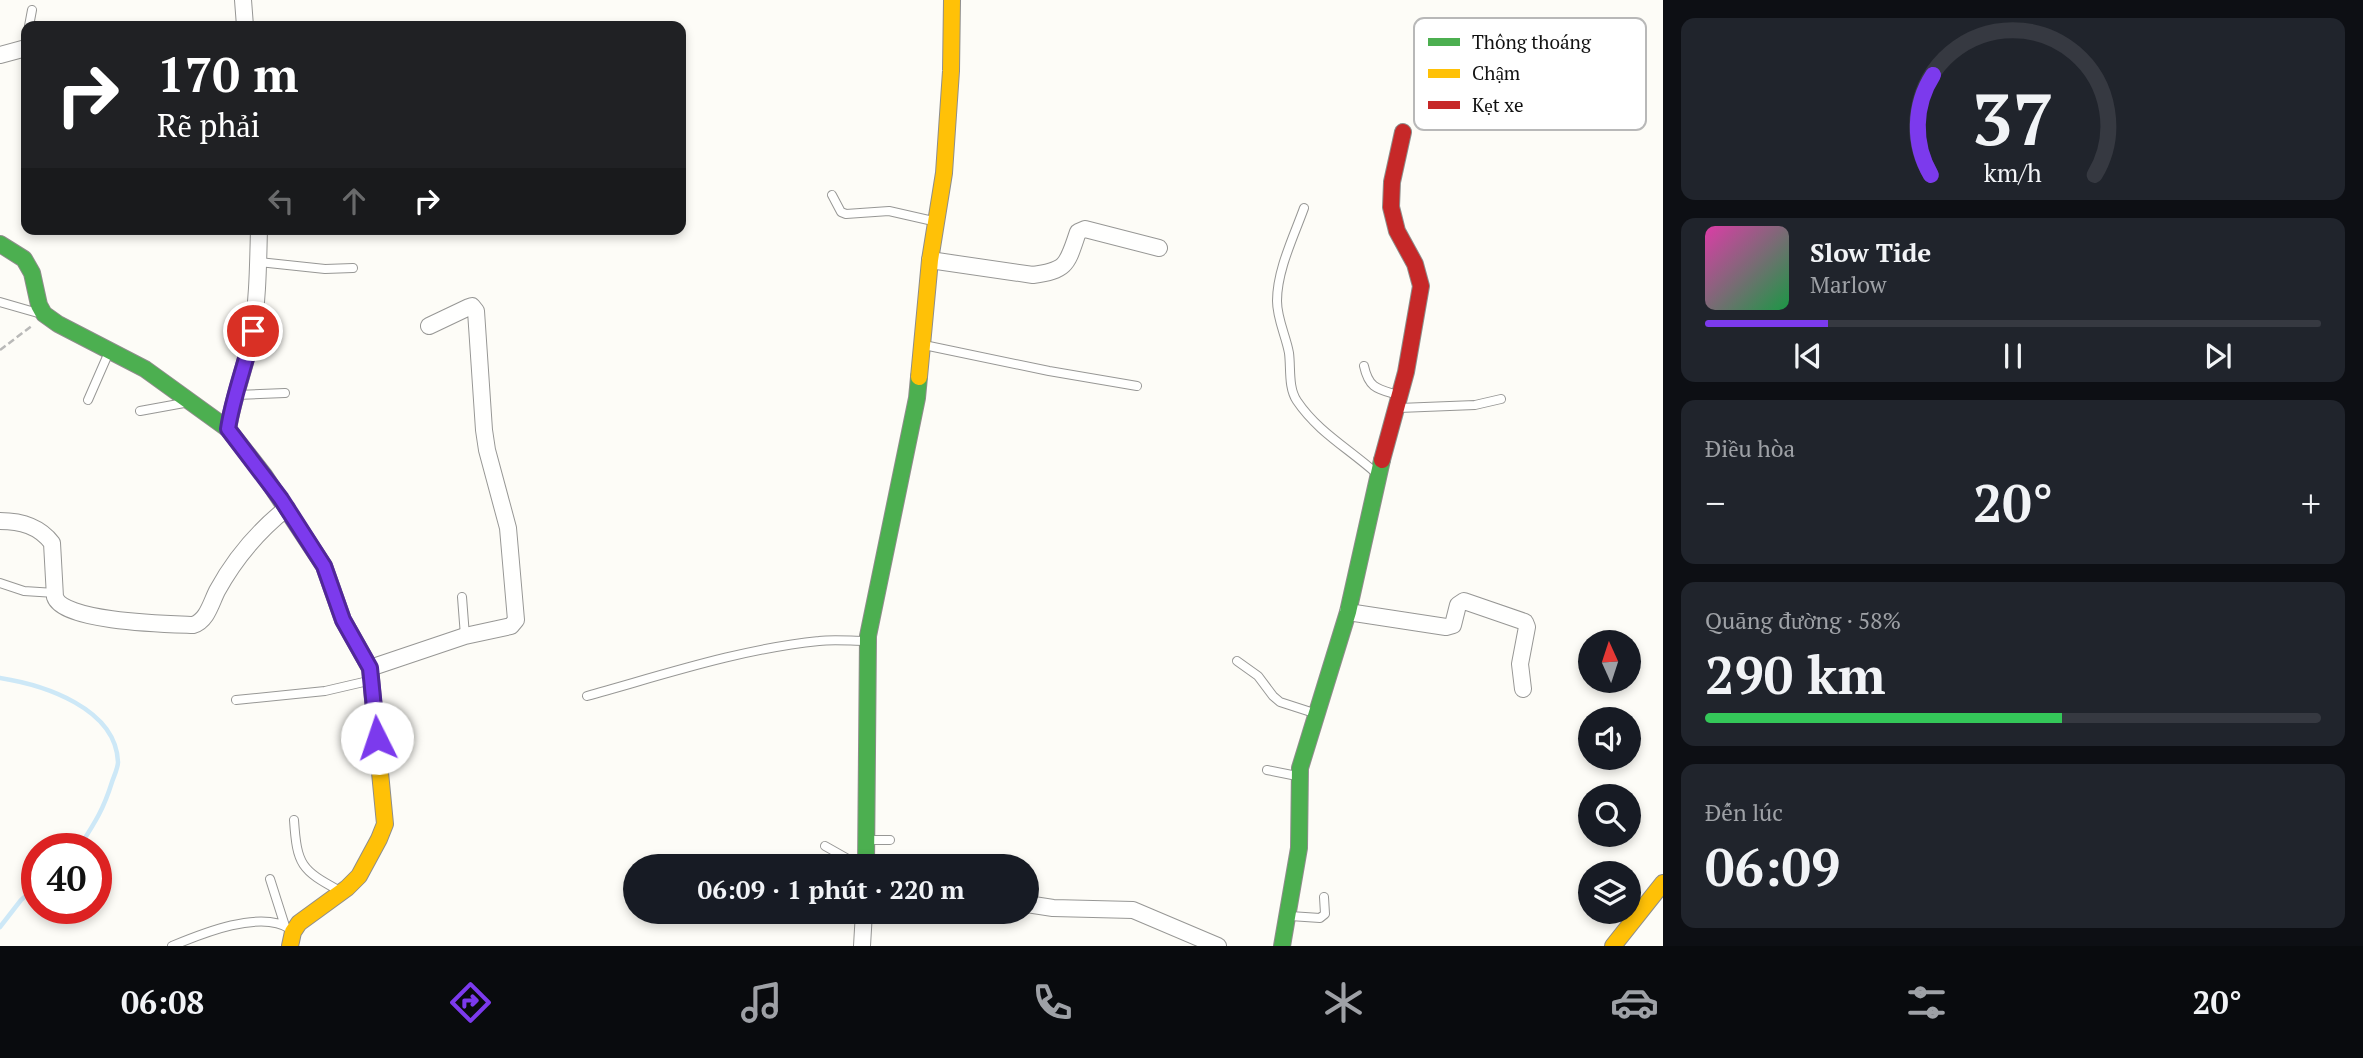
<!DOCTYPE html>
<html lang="vi">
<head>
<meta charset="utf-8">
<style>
	body { margin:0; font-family:"PT Serif",serif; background:#20242c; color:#f1f3f6; height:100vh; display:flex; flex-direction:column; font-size:26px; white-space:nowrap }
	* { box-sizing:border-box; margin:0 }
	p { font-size:23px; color:#9ea1a6 }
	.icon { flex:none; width:38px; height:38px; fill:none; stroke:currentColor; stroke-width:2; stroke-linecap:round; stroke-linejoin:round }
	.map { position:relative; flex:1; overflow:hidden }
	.panel { display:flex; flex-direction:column; gap:18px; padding:18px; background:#0d0f14; width:700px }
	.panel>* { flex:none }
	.top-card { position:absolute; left:21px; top:21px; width:665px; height:214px; border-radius:14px; box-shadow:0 4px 10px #0003; background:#202124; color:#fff; overflow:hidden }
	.needle { width:46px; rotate:357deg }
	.controls { position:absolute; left:1578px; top:630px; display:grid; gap:14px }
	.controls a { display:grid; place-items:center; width:63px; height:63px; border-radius:50%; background:#171b24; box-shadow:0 4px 10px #0003; font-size:35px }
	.speed { position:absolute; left:21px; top:833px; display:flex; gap:14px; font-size:35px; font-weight:700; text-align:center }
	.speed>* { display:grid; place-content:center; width:91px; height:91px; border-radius:50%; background:#171b24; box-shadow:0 4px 10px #0003; line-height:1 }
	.speed .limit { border:10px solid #d22; background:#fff; color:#111 }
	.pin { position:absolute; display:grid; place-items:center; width:60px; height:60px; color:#fff; margin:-30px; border:4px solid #fff; border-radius:50%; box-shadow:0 2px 7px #0007 }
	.me { position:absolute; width:77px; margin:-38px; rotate:356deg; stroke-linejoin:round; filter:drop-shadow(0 0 5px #0008) }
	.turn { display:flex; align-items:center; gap:24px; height:147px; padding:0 21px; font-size:32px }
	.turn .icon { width:91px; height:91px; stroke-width:2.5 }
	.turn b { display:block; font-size:49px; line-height:60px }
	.lanes { display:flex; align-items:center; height:66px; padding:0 21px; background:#0003; justify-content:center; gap:35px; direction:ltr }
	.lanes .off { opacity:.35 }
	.big { font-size:52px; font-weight:600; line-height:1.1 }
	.panel .widget { flex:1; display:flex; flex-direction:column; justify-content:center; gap:10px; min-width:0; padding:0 24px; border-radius:14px; background:#20242c }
	.panel .dial { align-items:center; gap:0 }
	.dial svg { height:182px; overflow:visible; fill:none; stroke:#363941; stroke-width:7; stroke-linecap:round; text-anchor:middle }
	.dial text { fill:#f1f3f6; stroke:none }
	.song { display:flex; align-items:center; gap:21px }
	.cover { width:84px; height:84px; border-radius:10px; background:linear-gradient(135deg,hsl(320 70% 55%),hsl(140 70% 35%)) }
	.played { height:7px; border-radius:4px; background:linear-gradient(90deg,#7c3aed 20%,#363941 20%) }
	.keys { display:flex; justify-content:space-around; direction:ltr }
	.heat { display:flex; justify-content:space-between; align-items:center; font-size:38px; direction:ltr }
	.charge { height:10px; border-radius:5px; background:linear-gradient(90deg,#34c759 58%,#363941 0) }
	.trip { position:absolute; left:623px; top:854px; width:416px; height:70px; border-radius:35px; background:#171b24; box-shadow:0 4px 10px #0003; font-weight:600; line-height:70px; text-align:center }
	.tab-bar { display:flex; height:112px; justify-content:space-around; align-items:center; background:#090b0e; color:#9ea1a6 }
	.tab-bar .icon { width:49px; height:49px }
	.tab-bar .current { color:#7c3aed }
	.tab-bar b { font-size:32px; color:#f1f3f6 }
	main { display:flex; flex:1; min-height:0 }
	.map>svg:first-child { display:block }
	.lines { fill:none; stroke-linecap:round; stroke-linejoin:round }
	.stream { stroke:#cde8f7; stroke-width:4.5 }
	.lane-casing { stroke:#979795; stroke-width:10 }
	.street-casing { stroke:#979795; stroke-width:18 }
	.fast-casing { stroke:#8e8d8b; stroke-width:18 }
	.slow-casing { stroke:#8e8d8b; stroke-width:18 }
	.jam-casing { stroke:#8e8d8b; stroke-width:18 }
	.path { stroke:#b9b9b8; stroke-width:2.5; stroke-dasharray:7 3.5; stroke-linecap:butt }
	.lane { stroke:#fffffe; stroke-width:8 }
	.street { stroke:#fffffe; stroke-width:16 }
	.fast { stroke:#4caf50; stroke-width:16 }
	.slow { stroke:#ffc107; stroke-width:16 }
	.jam { stroke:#c62828; stroke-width:16 }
	.route-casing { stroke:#51269a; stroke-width:18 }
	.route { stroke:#7c3aed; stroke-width:12 }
	.key { fill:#fff; stroke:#b8b8b8; stroke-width:2 }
	.key-label { font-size:19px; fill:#111 }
</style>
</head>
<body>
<main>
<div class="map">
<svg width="1663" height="946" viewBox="0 0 1663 946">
	<rect width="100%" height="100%" fill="#fdfcf7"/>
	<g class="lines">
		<path class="stream" d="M0,678C44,685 116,708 118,762C118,768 114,776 112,782C103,811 94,824 78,849
			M0,927L21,900L37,886"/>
		<g class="lane-casing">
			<path id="lane" d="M29,26L32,10
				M832,195L841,212L846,214L889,211L933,221
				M1304,208C1294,236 1277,270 1277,301C1277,319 1286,336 1289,353C1291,368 1288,388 1297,401C1318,432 1348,448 1376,473
				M259,262L325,269L353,268
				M0,302L38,313
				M924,345L1049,371L1137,386
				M1364,366C1369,389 1378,389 1398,395
				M236,395L285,393
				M88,400L109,352
				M1399,408L1475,405L1501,399
				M140,411L184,403
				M0,583L24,591L55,593
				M462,597L465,636
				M1237,661L1258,676L1273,696L1280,702L1314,713
				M587,696C663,675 740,649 819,641C834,639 851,641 867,641
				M236,700L325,691L368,681
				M1267,770L1297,776
				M294,820C297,865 301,870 340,891
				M869,840H890
				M825,846L848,859L863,864
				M270,879L285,926
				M1290,916L1320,918L1325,914L1324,897
				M172,946C201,934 261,909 290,929"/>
		</g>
		<g class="street-casing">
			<path id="street" d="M243,0L245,26
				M0,55L26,48
				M930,260L1033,275C1068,270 1067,264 1078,232L1085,229L1159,248
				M228,429C233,397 246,366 252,333C258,299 258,264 259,229
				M0,521C21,521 39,526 52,543L55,597C63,622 168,624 193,625C207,621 211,603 217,591C235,558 258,531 287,508
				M1348,612L1446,627L1453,625L1458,605L1464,601L1525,622L1527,627L1520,664L1523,689
				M370,668L465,636L511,626L516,620L508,528L487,450L484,430L476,311L472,306L469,307L429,326
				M866,864L930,863L953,866
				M1027,904L1053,908L1133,910L1218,946
				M862,946L864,912"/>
		</g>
		<g class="fast-casing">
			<path id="fast" d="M0,244L24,259L32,273L39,305L44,314L58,324L145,369L228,429L264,475L324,566L343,620L370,668L376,731
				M866,866L868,636L917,398L919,377
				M1282,946L1299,848L1300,768L1348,612L1382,460"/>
		</g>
		<g class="slow-casing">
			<path id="slow" d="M919,377L930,260L944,173L951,71L952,0
				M290,946L293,932L299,923L347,888L359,876L379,839L385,824L376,731
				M1613,946L1663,883"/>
		</g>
		<g class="jam-casing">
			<path id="jam" d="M1382,460L1406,372L1421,286L1415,264L1397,231L1391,207L1392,182L1403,132"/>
		</g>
		<path class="path" d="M0,350L33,325"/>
		<use href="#lane" class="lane"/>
		<use href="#street" class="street"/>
		<use href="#fast" class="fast"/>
		<use href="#slow" class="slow"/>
		<use href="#jam" class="jam"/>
	</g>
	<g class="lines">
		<g class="route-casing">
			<path id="route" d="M253,331C246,364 233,396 228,429L281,499L324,566L343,620L370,668L377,738"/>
		</g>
		<use href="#route" class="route"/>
	</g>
	<rect x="1414" y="18" width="232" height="112" rx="10" class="key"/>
	<rect x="1428" y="38" width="32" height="8" fill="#4caf50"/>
	<rect x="1428" y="69" width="32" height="9" fill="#ffc107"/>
	<rect x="1428" y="101" width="32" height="8" fill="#c62828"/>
	<g class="key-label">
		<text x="1472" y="49">Thông thoáng</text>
		<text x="1472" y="80">Chậm</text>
		<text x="1472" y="112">Kẹt xe</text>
	</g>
</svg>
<div class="controls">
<a><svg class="needle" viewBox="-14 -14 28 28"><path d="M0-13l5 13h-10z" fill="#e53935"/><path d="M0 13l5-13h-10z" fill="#9ea1a6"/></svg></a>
<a><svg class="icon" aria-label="sound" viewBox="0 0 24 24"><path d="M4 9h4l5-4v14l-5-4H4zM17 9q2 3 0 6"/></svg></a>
<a><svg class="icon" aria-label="search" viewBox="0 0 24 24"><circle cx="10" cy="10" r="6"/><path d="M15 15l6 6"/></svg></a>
<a><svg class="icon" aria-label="layers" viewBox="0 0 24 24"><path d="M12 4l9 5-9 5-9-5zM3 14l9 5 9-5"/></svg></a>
</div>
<div class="speed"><div class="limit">40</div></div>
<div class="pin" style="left:253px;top:331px;background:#d93025"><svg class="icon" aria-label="arrive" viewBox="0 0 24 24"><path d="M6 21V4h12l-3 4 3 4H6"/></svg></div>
<svg class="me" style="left:377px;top:738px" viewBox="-20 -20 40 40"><circle r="19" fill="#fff"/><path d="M0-13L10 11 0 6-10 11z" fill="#7c3aed"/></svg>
<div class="trip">06:09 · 1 phút · 220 m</div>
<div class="top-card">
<div class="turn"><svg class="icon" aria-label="right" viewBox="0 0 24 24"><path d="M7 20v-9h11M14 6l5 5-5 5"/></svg><div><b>170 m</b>Rẽ phải</div></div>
<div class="lanes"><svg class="icon off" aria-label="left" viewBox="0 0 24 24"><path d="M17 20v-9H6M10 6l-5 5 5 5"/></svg><svg class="icon off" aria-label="ahead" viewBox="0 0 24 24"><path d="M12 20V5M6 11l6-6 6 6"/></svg><svg class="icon" aria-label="right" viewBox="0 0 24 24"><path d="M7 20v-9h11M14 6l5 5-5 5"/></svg></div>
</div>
</div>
<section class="panel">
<div class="widget dial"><svg viewBox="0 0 100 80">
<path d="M14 69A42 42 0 1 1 86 69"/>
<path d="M14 69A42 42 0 0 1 15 25" stroke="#7c3aed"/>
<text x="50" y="56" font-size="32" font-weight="700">37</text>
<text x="50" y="72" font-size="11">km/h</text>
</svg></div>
<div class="widget">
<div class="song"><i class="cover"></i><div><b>Slow Tide</b><p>Marlow</p></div></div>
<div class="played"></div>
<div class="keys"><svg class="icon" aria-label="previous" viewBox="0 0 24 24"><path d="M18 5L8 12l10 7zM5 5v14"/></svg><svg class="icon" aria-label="pause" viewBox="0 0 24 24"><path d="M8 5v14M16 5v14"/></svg><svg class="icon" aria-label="next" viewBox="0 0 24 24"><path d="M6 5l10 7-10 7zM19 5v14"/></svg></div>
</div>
<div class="widget"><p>Điều hòa</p>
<div class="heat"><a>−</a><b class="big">20°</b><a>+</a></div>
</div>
<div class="widget"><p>Quãng đường · 58%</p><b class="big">290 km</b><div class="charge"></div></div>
<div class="widget"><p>Đến lúc</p><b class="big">06:09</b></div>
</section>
</main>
<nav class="tab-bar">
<b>06:08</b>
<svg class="icon current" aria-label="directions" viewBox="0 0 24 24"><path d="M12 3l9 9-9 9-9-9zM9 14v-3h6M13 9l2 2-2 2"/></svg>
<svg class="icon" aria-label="music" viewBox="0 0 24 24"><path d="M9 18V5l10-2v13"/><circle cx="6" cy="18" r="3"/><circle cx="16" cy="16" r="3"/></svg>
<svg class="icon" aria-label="phone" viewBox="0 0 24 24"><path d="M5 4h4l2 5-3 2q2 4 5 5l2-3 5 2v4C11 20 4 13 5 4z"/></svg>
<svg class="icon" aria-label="climate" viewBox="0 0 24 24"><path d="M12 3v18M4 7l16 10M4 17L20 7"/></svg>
<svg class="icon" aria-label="car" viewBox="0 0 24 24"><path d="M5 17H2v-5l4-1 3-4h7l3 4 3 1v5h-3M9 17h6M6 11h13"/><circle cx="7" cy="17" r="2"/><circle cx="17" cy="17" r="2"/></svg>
<svg class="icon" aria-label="filters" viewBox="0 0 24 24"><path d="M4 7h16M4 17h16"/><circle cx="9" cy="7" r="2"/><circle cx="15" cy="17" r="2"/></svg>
<b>20°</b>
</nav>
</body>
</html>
